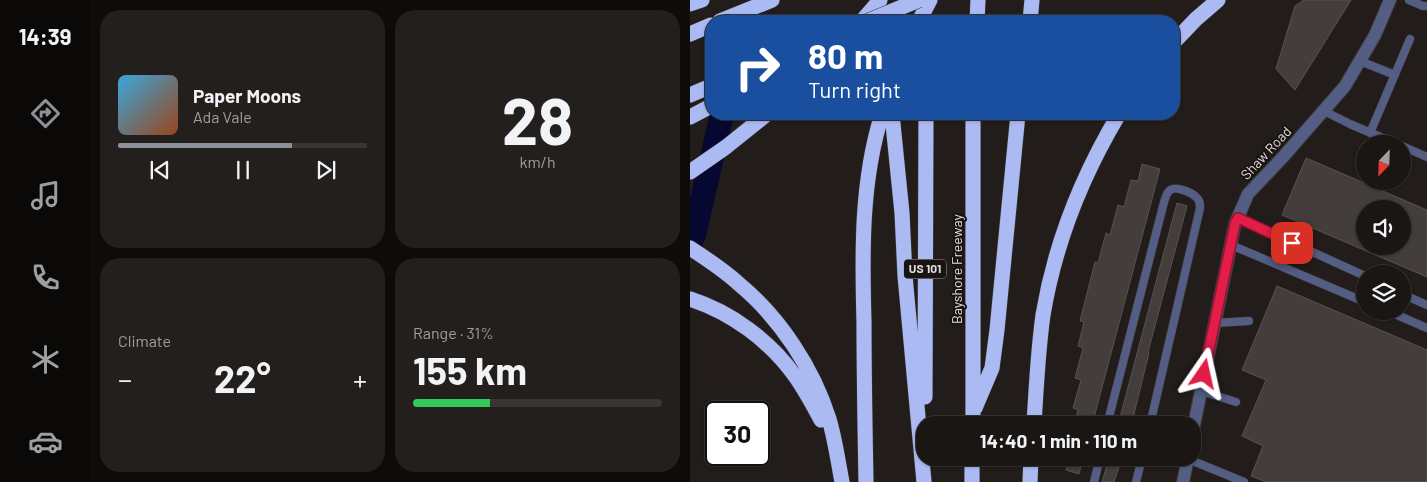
<!DOCTYPE html>
<html lang="en">
<head>
<meta charset="utf-8">
<style>
	body { margin:0; font-family:Barlow,sans-serif; background:#231f1d; color:#f1f3f6; height:100vh; display:flex; flex-direction:column; font-size:19px; white-space:nowrap }
	* { box-sizing:border-box; margin:0 }
	p { font-size:16px; color:#9f9fa0 }
	.icon { flex:none; width:28px; height:28px; fill:none; stroke:currentColor; stroke-width:2; stroke-linecap:round; stroke-linejoin:round }
	.map { position:relative; flex:1; overflow:hidden }
	.details { display:flex; flex-direction:column; gap:10px; padding:10px; background:#0e0c0b; width:600px }
	.details>* { flex:none }
	.hud { position:absolute; left:15px; top:15px; width:475px; height:105px; border-radius:20px; box-shadow:0 1px 4px #0004,0 0 0 1px #383534; background:#1a4fa0; color:#fff; overflow:hidden }
	.needle { width:32px; rotate:203deg }
	.tools { position:absolute; left:666px; top:135px; display:grid; gap:10px }
	.tools a { display:grid; place-items:center; width:55px; height:55px; border-radius:50%; background:#1a1614; box-shadow:0 1px 4px #0004,0 0 0 1px #383534; font-size:25px }
	.speed { position:absolute; left:15px; top:401px; display:flex; gap:10px; font-size:25px; font-weight:700; text-align:center }
	.speed>* { display:grid; place-content:center; width:65px; height:65px; border-radius:50%; background:#1a1614; box-shadow:0 1px 4px #0004,0 0 0 1px #383534; line-height:1 }
	.speed .limit { border:2px solid #111; border-radius:8px; background:#fff; color:#111 }
	.pin { position:absolute; display:grid; place-items:center; width:42px; height:42px; color:#fff; margin:-21px; border-radius:10px; box-shadow:0 2px 8px #0006 }
	.me { position:absolute; width:55px; margin:-28px; rotate:11deg; stroke-linejoin:round; filter:drop-shadow(0 0 4px #0008) }
	.turn { display:flex; align-items:center; gap:18px; height:105px; padding:0 20px; font-size:22px }
	.turn .icon { width:65px; height:65px; stroke-width:2.5 }
	.turn b { display:block; font-size:35px; line-height:42px }
	.big { font-size:38px; font-weight:700; line-height:1.1 }
	.details .tile { flex:1; display:flex; flex-direction:column; justify-content:center; gap:8px; min-width:0; padding:0 18px; border-radius:20px; background:#231f1d }
	.details .dial { align-items:center; gap:0 }
	.dial b { font-size:65px; line-height:1 }
	.song { display:flex; align-items:center; gap:15px }
	.cover { width:60px; height:60px; border-radius:8px; background:linear-gradient(135deg,hsl(200 70% 55%),hsl(20 70% 35%)) }
	.played { height:5px; border-radius:2px; background:linear-gradient(90deg,#8c9099 70%,#383534 70%) }
	.keys { display:flex; justify-content:space-around; direction:ltr }
	.heat { display:flex; justify-content:space-between; align-items:center; font-size:28px; direction:ltr }
	.charge { height:8px; border-radius:4px; background:linear-gradient(90deg,#34c759 31%,#383534 0) }
	.details .tiles { flex:1; display:grid; gap:10px; grid-template-columns:repeat(2,1fr) }
	.trip { position:absolute; left:226px; top:416px; width:285px; height:50px; border-radius:20px; background:#1a1614; box-shadow:0 1px 4px #0004,0 0 0 1px #383534; font-weight:700; line-height:50px; text-align:center }
	main { display:flex; flex:1; min-height:0 }
	.dock { display:flex; flex-direction:column; width:90px; justify-content:space-around; align-items:center; background:#0a0908; color:#9f9fa0 }
	.dock .icon { width:35px; height:35px }
	.dock .selected { color:#8c9099 }
	.dock b { font-size:22px; color:#f1f3f6 }
	.map>svg:first-child { display:block }
	.lines { fill:none; stroke-linecap:round; stroke-linejoin:round }
	.river { stroke:#070831; stroke-width:24 }
	.building { fill:#433d3b; stroke:#595250; fill-rule:evenodd }
	.service-casing { stroke:#3d3836; stroke-width:9 }
	.minor-casing { stroke:#3d3836; stroke-width:14 }
	.motorway-casing { stroke:#3d3836; stroke-width:16 }
	.service { stroke:#545e84; stroke-width:8 }
	.minor { stroke:#545e84; stroke-width:12 }
	.motorway { stroke:#abbaf3; stroke-width:15 }
	.motorway-bridge-casing { stroke:#3d3836; stroke-width:16; stroke-linecap:butt }
	.motorway-bridge { stroke:#abbaf3; stroke-width:15 }
	.route-casing { stroke:#92132f; stroke-width:12 }
	.route { stroke:#e11d48; stroke-width:9 }
	.labels { text-anchor:middle; stroke-width:4; stroke-linejoin:round; paint-order:stroke }
	.shield { fill:#191412; stroke:#a4a09f; stroke-width:1 }
	.shield-label { font-size:12px; font-weight:bold; fill:#e0dcdb }
	.street-label { font-size:14px; fill:#e0dcdb; stroke:#191412 }
</style>
</head>
<body>
<main>
<nav class="dock">
<b>14:39</b>
<svg class="icon selected" aria-label="directions" viewBox="0 0 24 24"><path d="M12 3l9 9-9 9-9-9zM9 14v-3h6M13 9l2 2-2 2"/></svg>
<svg class="icon" aria-label="music" viewBox="0 0 24 24"><path d="M9 18V5l10-2v13"/><circle cx="6" cy="18" r="3"/><circle cx="16" cy="16" r="3"/></svg>
<svg class="icon" aria-label="phone" viewBox="0 0 24 24"><path d="M5 4h4l2 5-3 2q2 4 5 5l2-3 5 2v4C11 20 4 13 5 4z"/></svg>
<svg class="icon" aria-label="climate" viewBox="0 0 24 24"><path d="M12 3v18M4 7l16 10M4 17L20 7"/></svg>
<svg class="icon" aria-label="car" viewBox="0 0 24 24"><path d="M5 17H2v-5l4-1 3-4h7l3 4 3 1v5h-3M9 17h6M6 11h13"/><circle cx="7" cy="17" r="2"/><circle cx="17" cy="17" r="2"/></svg>
</nav>
<section class="details">
<div class="tiles">
<div class="tile">
<div class="song"><i class="cover"></i><div><b>Paper Moons</b><p>Ada Vale</p></div></div>
<div class="played"></div>
<div class="keys"><svg class="icon" aria-label="previous" viewBox="0 0 24 24"><path d="M18 5L8 12l10 7zM5 5v14"/></svg><svg class="icon" aria-label="pause" viewBox="0 0 24 24"><path d="M8 5v14M16 5v14"/></svg><svg class="icon" aria-label="next" viewBox="0 0 24 24"><path d="M6 5l10 7-10 7zM19 5v14"/></svg></div>
</div>
<div class="tile dial"><b>28</b><p>km/h</p></div>
<div class="tile"><p>Climate</p>
<div class="heat"><a>−</a><b class="big">22°</b><a>+</a></div>
</div>
<div class="tile"><p>Range · 31%</p><b class="big">155 km</b><div class="charge"></div></div>
</div>
</section>
<div class="map">
<svg width="737" height="482" viewBox="0 0 737 482">
	<rect width="100%" height="100%" fill="#221d1b"/>
	<g class="lines">
		<path class="river" d="M0,244L4,235L32,114"/>
	</g>
	<path class="building" d="M614,0H661L605,90L586,69L605,6Z
		M616,158L737,210V277L592,215ZM675,209H712V246H675Z
		M452,164L470,169L402,425H384L388,410L383,408L391,380L385,378L393,348L388,346L394,322L390,321L405,262L408,263L416,233L420,235L428,205L434,207L441,180L448,181Z
		M487,203L497,206L458,352L459,353L444,414L441,425H428Z
		M587,286L737,350V482H576L561,476L573,446L552,436L576,380L552,370Z
		M380,458H393L389,474L376,470Z
		M419,458H432L424,482H412Z"/>
	<g class="lines">
		<g class="service-casing">
			<path id="service" d="M719,0L733,6H737
				M670,61L705,75
				M634,111L660,124L707,144
				M680,133L720,39
				M712,146L737,157
				M548,218L675,276
				M541,245L675,302
				M712,294L737,305
				M698,311L737,328
				M524,323L559,321
				M511,391L546,402
				M417,425L473,206C474,202 476,194 479,191C484,185 501,192 506,197C510,200 510,204 510,208L460,425
				M498,459L554,482
				M404,482L410,458
				M446,482L452,458"/>
		</g>
		<g class="minor-casing">
			<path id="minor" d="M502,435L545,224L558,194L593,157L655,86L685,35L700,0
				M493,482L498,458"/>
		</g>
		<g class="motorway-casing">
			<path id="motorway" d="M0,4L12,0
				M30,21L82,0
				M172,21L190,0
				M229,21L240,0
				M287,21L288,0
				M340,21L342,0
				M0,34L21,25
				M484,42L506,19L528,0
				M0,95L21,86
				M202,114L212,213L215,276L234,482
				M0,117L21,106
				M0,172L36,147L77,114
				M0,248C17,259 34,270 49,284C90,318 123,368 139,419C145,439 148,461 152,482
				M0,299C41,312 80,341 105,376C115,390 123,405 131,420
				M235,397L236,114
				M285,408L302,368L307,330L328,114
				M283,425V114
				M344,425C346,388 348,351 353,315C365,243 392,176 429,114
				M176,482C175,429 174,375 174,322C172,252 171,181 192,114
				M282,482V458
				M340,482L341,458"/>
		</g>
		<use href="#service" class="service"/>
		<use href="#minor" class="minor"/>
		<use href="#motorway" class="motorway"/>
		<g class="motorway-bridge-casing">
			<path id="motorway-bridge" d="M178,21L229,0"/>
		</g>
		<use href="#motorway-bridge" class="motorway-bridge"/>
	</g>
	<g class="lines">
		<g class="route-casing">
			<path id="route" d="M514,374L545,224L548,218L602,243"/>
		</g>
		<use href="#route" class="route"/>
	</g>
	<g class="labels">
		<rect class="shield" x="214" y="259.5" width="42" height="19" rx="4"/>
		<g class="shield-label">
			<text x="235" y="273">US 101</text>
		</g>
		<g class="street-label">
			<text transform="translate(576 153) rotate(-47)" y="5">Shaw Road</text>
			<text transform="translate(267 269) rotate(-90)" y="5">Bayshore Freeway</text>
		</g>
	</g>
</svg>
<div class="tools">
<a><svg class="needle" viewBox="-14 -14 28 28"><path d="M0-13l5 13h-10z" fill="#e53935"/><path d="M0 13l5-13h-10z" fill="#9f9fa0"/></svg></a>
<a><svg class="icon" aria-label="sound" viewBox="0 0 24 24"><path d="M4 9h4l5-4v14l-5-4H4zM17 9q2 3 0 6"/></svg></a>
<a><svg class="icon" aria-label="layers" viewBox="0 0 24 24"><path d="M12 4l9 5-9 5-9-5zM3 14l9 5 9-5"/></svg></a>
</div>
<div class="speed"><div class="limit">30</div></div>
<div class="pin" style="left:602px;top:243px;background:#d93025"><svg class="icon" aria-label="arrive" viewBox="0 0 24 24"><path d="M6 21V4h12l-3 4 3 4H6"/></svg></div>
<svg class="me" style="left:514px;top:374px" viewBox="-20 -20 40 40"><path d="M0-17L14 15 0 8-14 15z" fill="#e11d48" stroke="#fff" stroke-width="4"/></svg>
<div class="trip">14:40 · 1 min · 110 m</div>
<div class="hud">
<div class="turn"><svg class="icon" aria-label="right" viewBox="0 0 24 24"><path d="M7 20v-9h11M14 6l5 5-5 5"/></svg><div><b>80 m</b>Turn right</div></div>
</div>
</div>
</main>
</body>
</html>
